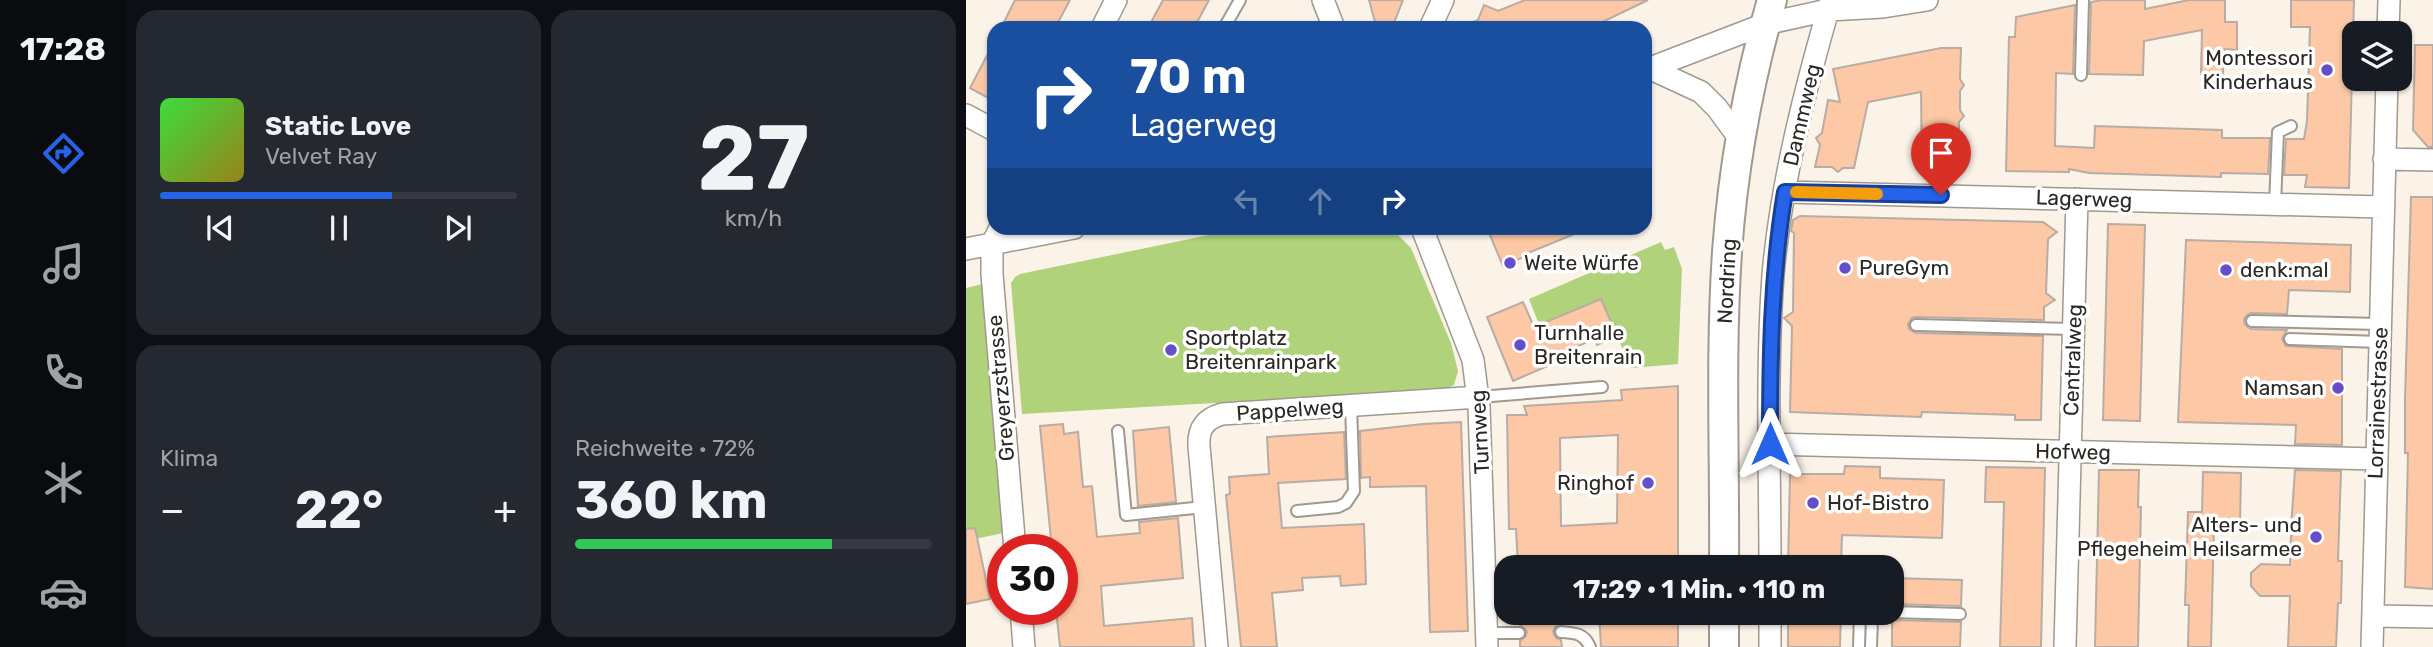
<!DOCTYPE html>
<html lang="de">
<head>
<meta charset="utf-8">
<style>
	body { margin:0; font-family:Rubik,sans-serif; background:#242831; color:#f1f3f6; height:100vh; display:flex; flex-direction:column; font-size:26px; white-space:nowrap }
	* { box-sizing:border-box; margin:0 }
	p { font-size:23px; color:#9ea1a6 }
	.icon { flex:none; width:38px; height:38px; fill:none; stroke:currentColor; stroke-width:2; stroke-linecap:round; stroke-linejoin:round }
	.map { position:relative; flex:1; overflow:hidden }
	.drawer { display:flex; flex-direction:column; gap:10px; padding:10px; background:#0d0f14; width:840px }
	.drawer>* { flex:none }
	.guide { position:absolute; left:21px; top:21px; width:665px; height:214px; border-radius:21px; box-shadow:0 2px 5px #0004; background:#1a4fa0; color:#fff; overflow:hidden }
	.buttons { position:absolute; left:1376px; top:21px; display:grid; gap:14px }
	.buttons a { display:grid; place-items:center; width:70px; height:70px; border-radius:14px; background:#171b24; box-shadow:0 2px 5px #0004; font-size:35px }
	.speed { position:absolute; left:21px; top:534px; display:flex; gap:14px; font-size:35px; font-weight:700; text-align:center }
	.speed>* { display:grid; place-content:center; width:91px; height:91px; border-radius:50%; background:#171b24; box-shadow:0 2px 5px #0004; line-height:1 }
	.speed .limit { border:10px solid #d22; background:#fff; color:#111 }
	.pin { position:absolute; display:grid; place-items:center; width:60px; height:60px; color:#fff; margin:-72px -30px; border-radius:50% 50% 50% 0; rotate:-45deg; box-shadow:0 0 7px #0007 }
	.pin .icon { rotate:45deg }
	.me { position:absolute; width:77px; margin:-38px; rotate:0deg; stroke-linejoin:round; filter:drop-shadow(0 0 5px #0008) }
	.turn { display:flex; align-items:center; gap:24px; height:147px; padding:0 28px; font-size:32px }
	.turn .icon { width:91px; height:91px; stroke-width:2.5 }
	.turn b { display:block; font-size:49px; line-height:60px }
	.lanes { display:flex; align-items:center; height:66px; padding:0 28px; background:#0003; justify-content:center; gap:35px; direction:ltr }
	.lanes .off { opacity:.35 }
	.big { font-size:52px; font-weight:700; line-height:1.1 }
	.drawer .tile { flex:1; display:flex; flex-direction:column; justify-content:center; gap:10px; min-width:0; padding:0 24px; border-radius:21px; background:#242831 }
	.drawer .dial { align-items:center; gap:0 }
	.dial b { font-size:91px; line-height:1 }
	.song { display:flex; align-items:center; gap:21px }
	.cover { width:84px; height:84px; border-radius:10px; background:linear-gradient(135deg,hsl(120 70% 55%),hsl(50 70% 35%)) }
	.played { height:7px; border-radius:4px; background:linear-gradient(90deg,#2563eb 65%,#363941 65%) }
	.keys { display:flex; justify-content:space-around; direction:ltr }
	.heat { display:flex; justify-content:space-between; align-items:center; font-size:38px; direction:ltr }
	.charge { height:10px; border-radius:5px; background:linear-gradient(90deg,#34c759 72%,#363941 0) }
	.drawer .tiles { flex:1; display:grid; gap:10px; grid-template-columns:repeat(2,1fr) }
	.trip { position:absolute; left:528px; top:555px; width:410px; height:70px; border-radius:21px; background:#171b24; box-shadow:0 2px 5px #0004; font-weight:700; line-height:70px; text-align:center }
	main { display:flex; flex:1; min-height:0 }
	.tabs { display:flex; flex-direction:column; width:126px; justify-content:space-around; align-items:center; background:#090b0e; color:#9ea1a6 }
	.tabs .icon { width:49px; height:49px }
	.tabs .current { color:#2563eb }
	.tabs b { font-size:32px; color:#f1f3f6 }
	.map>svg:first-child { display:block }
	.green { fill:#afd27a }
	.building { fill:#fcc8a5; stroke:#b8aca5; stroke-width:2; fill-rule:evenodd }
	.lines { fill:none; stroke-linecap:round; stroke-linejoin:round }
	.service-casing { stroke:#a0998f; stroke-width:14 }
	.minor-casing { stroke:#a0998f; stroke-width:24 }
	.secondary-casing { stroke:#a0998f; stroke-width:32 }
	.service { stroke:#fff; stroke-width:10 }
	.minor { stroke:#fff; stroke-width:21 }
	.secondary { stroke:#fff; stroke-width:28 }
	.route-casing { stroke:#184099; stroke-width:18 }
	.route { stroke:#2563eb; stroke-width:12 }
	.slow { stroke:#f59e0b; stroke-width:12 }
	.poi-dot { fill:#664ec7; stroke:#fff; stroke-width:2.5 }
	.labels { text-anchor:middle; stroke-width:7; stroke-linejoin:round; paint-order:stroke }
	.poi-label { font-size:21px; fill:#2b2824; stroke:#fff; text-anchor:start }
	.street-label { font-size:21px; fill:#2b2824; stroke:#fff }
</style>
</head>
<body>
<main>
<nav class="tabs">
<b>17:28</b>
<svg class="icon current" aria-label="directions" viewBox="0 0 24 24"><path d="M12 3l9 9-9 9-9-9zM9 14v-3h6M13 9l2 2-2 2"/></svg>
<svg class="icon" aria-label="music" viewBox="0 0 24 24"><path d="M9 18V5l10-2v13"/><circle cx="6" cy="18" r="3"/><circle cx="16" cy="16" r="3"/></svg>
<svg class="icon" aria-label="phone" viewBox="0 0 24 24"><path d="M5 4h4l2 5-3 2q2 4 5 5l2-3 5 2v4C11 20 4 13 5 4z"/></svg>
<svg class="icon" aria-label="climate" viewBox="0 0 24 24"><path d="M12 3v18M4 7l16 10M4 17L20 7"/></svg>
<svg class="icon" aria-label="car" viewBox="0 0 24 24"><path d="M5 17H2v-5l4-1 3-4h7l3 4 3 1v5h-3M9 17h6M6 11h13"/><circle cx="7" cy="17" r="2"/><circle cx="17" cy="17" r="2"/></svg>
</nav>
<section class="drawer">
<div class="tiles">
<div class="tile">
<div class="song"><i class="cover"></i><div><b>Static Love</b><p>Velvet Ray</p></div></div>
<div class="played"></div>
<div class="keys"><svg class="icon" aria-label="previous" viewBox="0 0 24 24"><path d="M18 5L8 12l10 7zM5 5v14"/></svg><svg class="icon" aria-label="pause" viewBox="0 0 24 24"><path d="M8 5v14M16 5v14"/></svg><svg class="icon" aria-label="next" viewBox="0 0 24 24"><path d="M6 5l10 7-10 7zM19 5v14"/></svg></div>
</div>
<div class="tile dial"><b>27</b><p>km/h</p></div>
<div class="tile"><p>Klima</p>
<div class="heat"><a>−</a><b class="big">22°</b><a>+</a></div>
</div>
<div class="tile"><p>Reichweite · 72%</p><b class="big">360 km</b><div class="charge"></div></div>
</div>
</section>
<div class="map">
<svg width="1467" height="647" viewBox="0 0 1467 647">
	<rect width="100%" height="100%" fill="#fbf3e8"/>
	<path class="green" d="M277,228H425L445,248L485,343L492,371L488,385L477,390L56,414L45,283L49,277L54,274Z
		M695,242L699,250L708,247L716,269L712,364L665,368L635,299L573,324L563,299Z
		M17,284L37,533L0,541V288Z"/>
	<path class="building" d="M49,0H104L89,28H35Z
		M197,0H243L228,28H182Z
		M403,0H437L426,28L409,22Z
		M559,0H682L624,28H493L512,20L518,5L532,11Z
		M1136,0H1179V9L1223,0H1259V22H1271V50L1258,49L1257,74H1235L1236,30L1178,41L1177,75L1123,74L1125,2Z
		M1325,0H1388L1383,188L1339,187L1341,175H1318L1320,139H1338L1341,121L1344,27H1325Z
		M1109,5L1107,74L1090,73L1089,146L1128,148L1129,126L1256,130V138H1304L1302,174L1255,173V177L1123,173L1103,169V172L1040,171L1043,37H1049L1050,17Z
		M28,42V101L4,88Z
		M1449,45H1467V147H1462L1447,130Z
		M975,48H995L994,79L998,85L994,91V110L998,116L993,122V140L997,147L993,152V170L956,169L955,92L902,102L888,168H877L872,172L866,167H849L854,145L850,138L856,133L862,100L874,102L867,69Z
		M1445,197H1467V589L1439,587L1442,453H1439V399Z
		M834,216L1077,222L1091,232L1082,239L1080,293L1089,300L1078,307V320L950,317L946,318L942,324L943,329L950,333L1077,336L1075,420H1049V415L956,412L955,417L824,412L826,326L818,318L827,312L828,233L825,231L827,220Z
		M1142,224L1179,225L1174,421L1137,420Z
		M521,228H623L557,255L558,257L537,266Z
		M1220,240L1385,245L1384,292L1323,290L1321,314L1285,313L1280,316L1278,320L1279,325L1285,329L1321,330L1316,339L1320,346L1376,349V445L1329,444L1330,425L1212,422Z
		M635,299L651,336L631,345L628,339L582,359L584,365L547,381L521,317L557,302L568,327Z
		M712,386V567H552L550,529H543L541,415H561L558,406L656,400L655,390ZM652,435L651,523L595,526L594,438Z
		M495,422L502,631L464,632L460,486L404,487V477L395,478L394,431L457,424Z
		M97,424L98,434L112,432L117,487L126,486L131,537L174,533L173,522L212,518L217,578L135,586L138,626L226,618L228,647H94L90,609H96V550H86L74,426Z
		M203,427L210,502L172,506L167,431Z
		M378,432L380,479L312,483L316,528L398,524L400,584L375,586L374,576L336,578L337,590L306,593L311,647H275L260,495L264,494L263,477L303,474L301,437Z
		M879,466L914,467V478L978,480L976,538L876,535L875,567H822L824,474H878Z
		M1020,467L1079,468L1075,647H1034L1038,502H1019Z
		M1133,470H1173L1172,507H1175L1172,647H1129Z
		M1329,470L1375,471L1372,561H1376L1375,603H1372L1370,647H1322L1324,596H1294L1285,586V573L1295,564L1324,565L1325,536L1333,529L1325,528Z
		M1237,472L1275,473L1274,527H1248L1245,647H1222L1223,605H1219L1222,512H1236Z
		M9,528L24,599L0,604V529Z
		M926,578L996,580L995,606L926,604Z
		M553,612H594L595,624L589,627L587,632L590,638L595,640L596,647H554V641L559,637L561,632L559,629L554,625Z
		M633,612H712V647H635Z
		M822,612H875L874,647H822Z
		M926,620L995,622L994,647H926Z"/>
	<g class="lines">
		<g class="service-casing">
			<path id="service" d="M258,28L274,0
				M1115,75L1117,0
				M1309,204L1312,132L1325,126
				M1286,321L1414,324
				M950,325L1108,329
				M1324,339L1414,342
				M513,397L636,387
				M152,431L160,515L238,507
				M331,511L372,507L380,503L388,491L385,406
				M926,612L994,614
				M595,632C609,633 618,633 624,647
				M521,633H553
				M893,647L894,612
				M905,647L906,619L913,612"/>
		</g>
		<g class="minor-casing">
			<path id="minor" d="M357,0L368,28
				M136,28L150,0
				M464,28L477,0
				M1422,33L1423,0
				M683,68L735,92L751,108L776,142
				M679,70L799,24L862,10L917,7L961,0
				M0,115L28,130
				M1418,159L1467,160
				M819,192L1416,207
				M34,228L26,244V274L49,550
				M456,228L507,360L513,407L521,647
				M0,249L108,228
				M804,444L1410,459
				M804,567C804,470 800,372 807,275C815,183 839,89 865,0
				M55,609L58,647
				M1407,616L1467,617
				M251,647L233,446C232,428 239,419 256,414L513,397
				M804,647V612
				M1099,647L1111,199
				M1406,647L1421,79"/>
		</g>
		<g class="secondary-casing">
			<path id="secondary" d="M758,567C759,462 754,357 761,252C767,169 783,80 806,0
				M758,647V612"/>
		</g>
		<use href="#service" class="service"/>
		<use href="#minor" class="minor"/>
		<use href="#secondary" class="secondary"/>
	</g>
	<g class="lines">
		<g class="route-casing">
			<path id="route" d="M804,444C804,359 805,276 819,192L975,195"/>
		</g>
		<use href="#route" class="route"/>
		<path class="slow" d="M830,192L911,194"/>
	</g>
	<g class="poi-dot">
		<circle cx="1361" cy="70" r="7"/>
		<circle cx="544" cy="263" r="7"/>
		<circle cx="879" cy="268" r="7"/>
		<circle cx="1260" cy="270" r="7"/>
		<circle cx="554" cy="345" r="7"/>
		<circle cx="205" cy="350" r="7"/>
		<circle cx="1372" cy="388" r="7"/>
		<circle cx="682" cy="483" r="7"/>
		<circle cx="847" cy="503" r="7"/>
		<circle cx="1350" cy="537" r="7"/>
	</g>
	<g class="labels">
		<g class="poi-label">
			<text x="1347" y="65" text-anchor="end">Montessori<tspan x="1347" dy="24">Kinderhaus</tspan></text>
			<text x="558" y="270">Weite Würfe</text>
			<text x="893" y="275">PureGym</text>
			<text x="1274" y="277">denk:mal</text>
			<text x="568" y="340">Turnhalle<tspan x="568" dy="24">Breitenrain</tspan></text>
			<text x="219" y="345">Sportplatz<tspan x="219" dy="24">Breitenrainpark</tspan></text>
			<text x="1358" y="395" text-anchor="end">Namsan</text>
			<text x="668" y="490" text-anchor="end">Ringhof</text>
			<text x="861" y="510">Hof-Bistro</text>
			<text x="1336" y="532" text-anchor="end">Alters- und<tspan x="1336" dy="24">Pflegeheim Heilsarmee</tspan></text>
		</g>
		<g class="street-label">
			<text transform="translate(836 115) rotate(-77)" y="7">Dammweg</text>
			<text transform="translate(1118 199) rotate(2)" y="7">Lagerweg</text>
			<text transform="translate(761 281) rotate(-87)" y="7">Nordring</text>
			<text transform="translate(1107 360) rotate(-88)" y="7">Centralweg</text>
			<text transform="translate(35 388) rotate(-95)" y="7">Greyerzstrasse</text>
			<text transform="translate(1412 403) rotate(-88)" y="7">Lorrainestrasse</text>
			<text transform="translate(324 410) rotate(-4)" y="7">Pappelweg</text>
			<text transform="translate(514 432) rotate(-93)" y="7">Turnweg</text>
			<text transform="translate(1107 452) rotate(1)" y="7">Hofweg</text>
		</g>
	</g>
</svg>
<div class="buttons">
<a><svg class="icon" aria-label="layers" viewBox="0 0 24 24"><path d="M12 4l9 5-9 5-9-5zM3 14l9 5 9-5"/></svg></a>
</div>
<div class="speed"><div class="limit">30</div></div>
<div class="pin" style="left:975px;top:195px;background:#d93025"><svg class="icon" aria-label="arrive" viewBox="0 0 24 24"><path d="M6 21V4h12l-3 4 3 4H6"/></svg></div>
<svg class="me" style="left:804px;top:444px" viewBox="-20 -20 40 40"><path d="M0-17L14 15 0 8-14 15z" fill="#2563eb" stroke="#fff" stroke-width="4"/></svg>
<div class="trip">17:29 · 1 Min. · 110 m</div>
<div class="guide">
<div class="turn"><svg class="icon" aria-label="right" viewBox="0 0 24 24"><path d="M7 20v-9h11M14 6l5 5-5 5"/></svg><div><b>70 m</b>Lagerweg</div></div>
<div class="lanes"><svg class="icon off" aria-label="left" viewBox="0 0 24 24"><path d="M17 20v-9H6M10 6l-5 5 5 5"/></svg><svg class="icon off" aria-label="ahead" viewBox="0 0 24 24"><path d="M12 20V5M6 11l6-6 6 6"/></svg><svg class="icon" aria-label="right" viewBox="0 0 24 24"><path d="M7 20v-9h11M14 6l5 5-5 5"/></svg></div>
</div>
</div>
</main>
</body>
</html>
